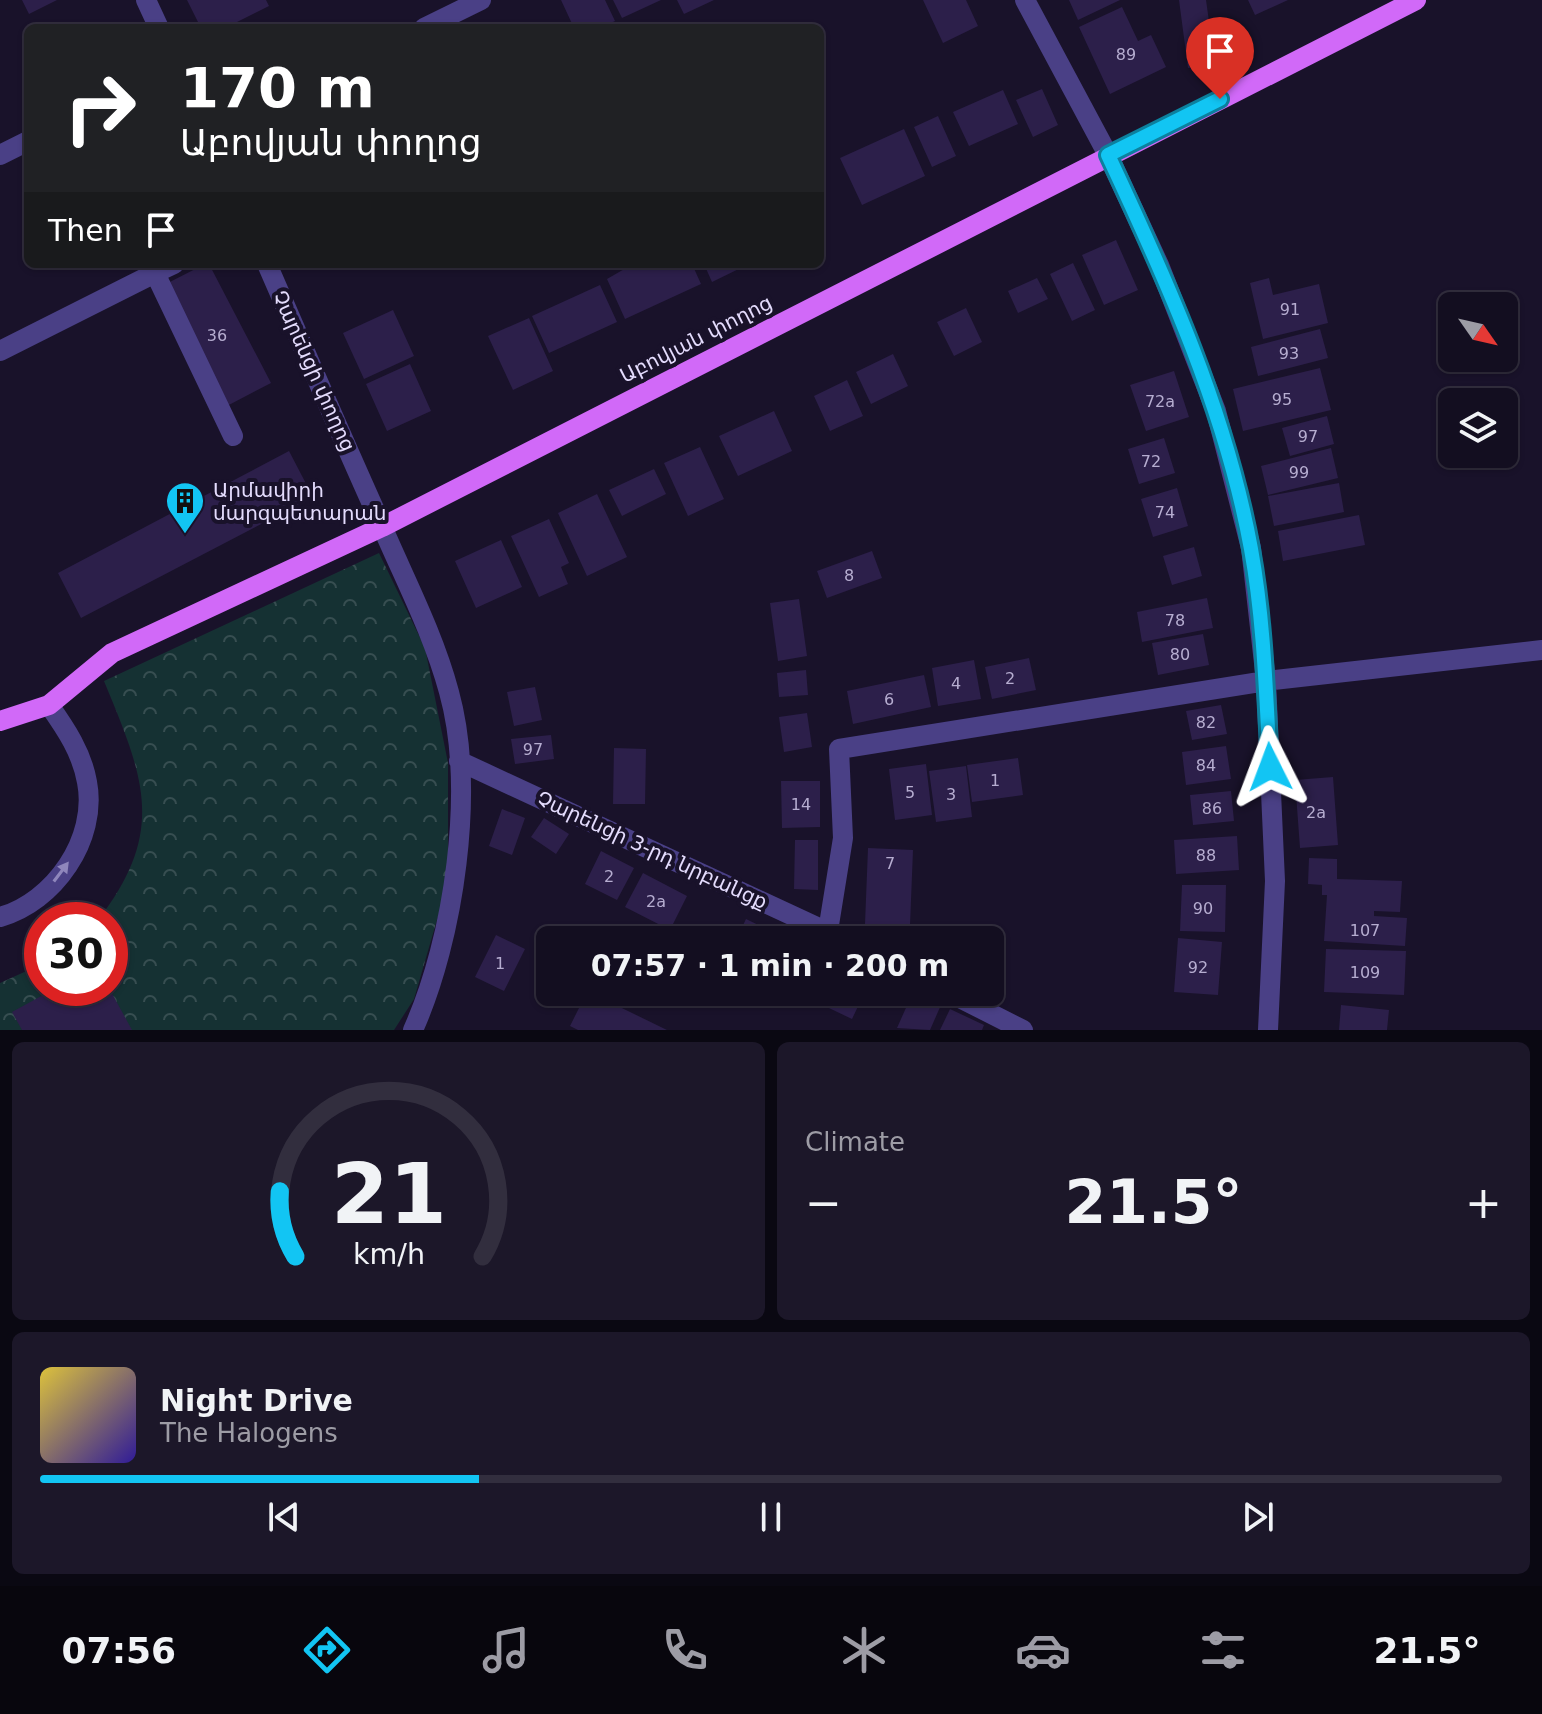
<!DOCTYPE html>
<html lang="en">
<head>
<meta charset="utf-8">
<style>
	body { margin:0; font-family:"DejaVu Sans","Noto Sans Armenian",sans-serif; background:#1c1729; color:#f1f3f6; height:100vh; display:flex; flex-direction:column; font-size:30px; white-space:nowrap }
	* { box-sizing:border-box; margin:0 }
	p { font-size:26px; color:#9d9ca5 }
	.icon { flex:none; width:44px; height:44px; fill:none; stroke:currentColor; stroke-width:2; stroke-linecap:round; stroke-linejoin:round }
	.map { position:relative; height:1030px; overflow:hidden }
	.drawer { display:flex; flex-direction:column; gap:12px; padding:12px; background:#0a0812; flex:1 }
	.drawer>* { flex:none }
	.top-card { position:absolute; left:24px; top:24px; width:800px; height:244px; border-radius:12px; box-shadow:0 2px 6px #0004,0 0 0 2px #322e3e; background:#202124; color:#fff; overflow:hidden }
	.needle { width:52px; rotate:124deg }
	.fabs { position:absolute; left:1438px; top:292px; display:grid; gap:16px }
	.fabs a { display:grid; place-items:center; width:80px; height:80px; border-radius:12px; background:#130e20; box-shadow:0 2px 6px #0004,0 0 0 2px #322e3e; font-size:40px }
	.speed { position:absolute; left:24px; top:902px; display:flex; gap:16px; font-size:40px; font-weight:700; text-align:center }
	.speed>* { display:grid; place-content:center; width:104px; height:104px; border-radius:50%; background:#130e20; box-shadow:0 2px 6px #0004,0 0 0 2px #322e3e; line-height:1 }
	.speed .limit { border:12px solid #d22; background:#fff; color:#111 }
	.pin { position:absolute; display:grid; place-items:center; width:68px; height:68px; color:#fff; margin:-82px -34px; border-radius:50% 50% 50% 0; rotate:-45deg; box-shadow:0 0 8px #0007 }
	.pin .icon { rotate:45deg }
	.me { position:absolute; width:88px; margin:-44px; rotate:357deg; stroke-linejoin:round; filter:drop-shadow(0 0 6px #0008) }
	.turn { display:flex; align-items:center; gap:28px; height:168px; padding:0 24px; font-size:36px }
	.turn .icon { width:104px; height:104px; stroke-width:2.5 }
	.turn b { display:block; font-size:56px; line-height:68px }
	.then { display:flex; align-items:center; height:76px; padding:0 24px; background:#0003; gap:16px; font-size:30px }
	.big { font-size:60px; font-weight:600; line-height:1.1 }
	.drawer .widget { flex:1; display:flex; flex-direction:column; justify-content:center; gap:12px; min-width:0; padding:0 28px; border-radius:12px; background:#1c1729 }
	.drawer .dial { align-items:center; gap:0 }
	.dial svg { height:208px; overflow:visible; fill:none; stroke:#322e3e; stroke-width:7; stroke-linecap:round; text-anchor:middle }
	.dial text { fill:#f1f3f6; stroke:none }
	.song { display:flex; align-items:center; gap:24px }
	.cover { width:96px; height:96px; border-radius:12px; background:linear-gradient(135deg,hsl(50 70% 55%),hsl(250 70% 35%)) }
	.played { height:8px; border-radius:4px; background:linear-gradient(90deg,#12c5f3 30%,#322e3e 30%) }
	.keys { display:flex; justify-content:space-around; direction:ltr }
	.heat { display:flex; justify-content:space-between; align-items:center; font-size:44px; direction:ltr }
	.drawer .tiles { flex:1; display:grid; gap:12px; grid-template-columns:1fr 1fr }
	.widget:last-child { grid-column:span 2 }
	.trip { position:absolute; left:536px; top:926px; width:468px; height:80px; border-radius:12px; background:#130e20; box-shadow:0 2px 6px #0004,0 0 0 2px #322e3e; font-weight:600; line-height:80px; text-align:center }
	.menu { display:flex; height:128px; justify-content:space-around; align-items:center; background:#08060d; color:#9d9ca5 }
	.menu .icon { width:56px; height:56px }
	.menu .current { color:#12c5f3 }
	.menu b { font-size:36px; color:#f1f3f6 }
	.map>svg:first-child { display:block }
	.park { fill:url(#park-crowns) }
	.building { fill:#2c1f4a }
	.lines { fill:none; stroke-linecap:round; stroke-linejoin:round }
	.minor { stroke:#4a4086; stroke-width:20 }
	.major { stroke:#d169f8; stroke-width:20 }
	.oneway { fill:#8f86bc }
	.route-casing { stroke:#0c809e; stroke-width:20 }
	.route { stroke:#12c5f3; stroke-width:14 }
	.labels { text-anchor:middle; stroke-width:8; stroke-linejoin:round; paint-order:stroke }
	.number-label { font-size:16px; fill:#b6add0 }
	.street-label { font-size:20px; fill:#e4dcfd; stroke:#19122a }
	.poi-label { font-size:20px; fill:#e4dcfd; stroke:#19122a; text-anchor:start }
</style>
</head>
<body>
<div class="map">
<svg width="1542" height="1030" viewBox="0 0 1542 1030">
	<defs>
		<pattern id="park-crowns" width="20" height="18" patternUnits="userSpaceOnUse" patternTransform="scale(2)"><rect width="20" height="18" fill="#153133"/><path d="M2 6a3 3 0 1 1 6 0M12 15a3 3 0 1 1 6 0" fill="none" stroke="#374e51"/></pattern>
	</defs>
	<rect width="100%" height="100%" fill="#19122a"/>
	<path class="park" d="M379,553L425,648L448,763V882L414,999L394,1030H0V983L42,964V988H110V920H98C168,830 143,776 104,681Z"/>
	<path class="building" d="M22,0H57L29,14Z
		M187,0H266L269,6L225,28H201Z
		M561,0H605L615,21L600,28H574Z
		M613,0H661L622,18Z
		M677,0H714L684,14Z
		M923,0H966L978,26L943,43Z
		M1069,0H1120L1078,20Z
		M1179,0H1206L1215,64L1188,68Z
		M1248,0H1288L1255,15Z
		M1122,7L1138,41L1151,35L1166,67L1110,94L1079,27Z
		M1042,89L1058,125L1033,137L1016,100Z
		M1003,90L1018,124L969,146L953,112Z
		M938,116L956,156L932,167L914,127Z
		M904,129L925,176L862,205L840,158Z
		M1116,240L1138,290L1104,305L1082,255Z
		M1073,263L1095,310L1072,321L1050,274Z
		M205,264H209L271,383L225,407L162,286Z
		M633,264H692L701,284L625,319L607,279Z
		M704,264H749L712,282Z
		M1037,278L1048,299L1018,313L1008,291Z
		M1269,278L1273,295L1319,284L1328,323L1263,339L1250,283Z
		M600,285L617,322L549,353L532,316Z
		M966,308L982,342L954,356L937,322Z
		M393,310L414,356L364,379L343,333Z
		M529,318L553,371L513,390L488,336Z
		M1320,329L1328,358L1258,376L1251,347Z
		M893,354L908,386L871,404L856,372Z
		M410,364L431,411L387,431L366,384Z
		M1320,368L1331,410L1243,431L1233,389Z
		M1174,371L1189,417L1146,431L1130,385Z
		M847,380L863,416L830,431L814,396Z
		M774,411L792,451L738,476L719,436Z
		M1327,416L1334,444L1290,456L1282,428Z
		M1164,438L1175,473L1139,484L1128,449Z
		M700,447L724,499L688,516L664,463Z
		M1331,448L1338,478L1268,495L1261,466Z
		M289,451L313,497L81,618L58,573Z
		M654,469L666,494L622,516L609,490Z
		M1339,483L1344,512L1274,526L1268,496Z
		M1177,488L1188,526L1153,537L1141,499Z
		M597,494L627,557L587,576L558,513Z
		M1359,515L1365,545L1283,561L1278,531Z
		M549,519L569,563L561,567L568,584L539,597L511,536Z
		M501,540L522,587L476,608L455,561Z
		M1194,547L1202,576L1172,585L1163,556Z
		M872,551L882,578L827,598L817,571Z
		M1207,598L1213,628L1142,642L1137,612Z
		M799,599L807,656L778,661L770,603Z
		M1203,634L1209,665L1158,675L1152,643Z
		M1029,658L1036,690L992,699L985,667Z
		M974,660L981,699L938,706L932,668Z
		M806,670L808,695L779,697L777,673Z
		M924,675L931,707L853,724L847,691Z
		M535,687L542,720L514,726L507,692Z
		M1221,705L1227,734L1192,740L1186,711Z
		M807,713L812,747L784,752L779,717Z
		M551,735L554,759L515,764L511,739Z
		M1226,746L1231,779L1186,785L1182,752Z
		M614,748L646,749L645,804H613Z
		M1018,758L1023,795L972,802L967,765Z
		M926,764L932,815L895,820L889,769Z
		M966,766L972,817L936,822L929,771Z
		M1333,777L1338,845L1300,848L1295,780Z
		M781,781H820V827L782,828Z
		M1231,791L1234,821L1193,825L1190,795Z
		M502,809L525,818L512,855L489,846Z
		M544,818L569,834L556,854L531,837Z
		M1237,836L1239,870L1176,874L1174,840Z
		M795,840H818V890L794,889Z
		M868,848L913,850L910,925L865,924Z
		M601,851L634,868L617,900L585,884Z
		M1309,858L1337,859V879L1402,881L1400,912L1374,911V916L1407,918L1405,946L1324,941L1327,895H1322V885L1308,884Z
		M643,873L687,896L670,930L625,907Z
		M1182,885H1226L1225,932L1180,931Z
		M746,919L789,940H736Z
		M496,935L525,949L504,991L475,977Z
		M1178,938L1222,942L1218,995L1174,992Z
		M1326,949L1406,951L1404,995L1324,992Z
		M56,988H109L132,1030H22L12,1012Z
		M587,992H589L667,1030H578L570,1026Z
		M814,992H865L852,1019L810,999Z
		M913,992L941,1005L930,1030L897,1028Z
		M1341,1005L1389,1010L1387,1030H1339Z
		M950,1009L984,1025L982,1030H940Z"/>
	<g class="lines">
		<path class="minor" d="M146,0L159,28
			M1025,0L1108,155L1159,265L1216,411L1251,548L1266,681L1275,881L1268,1030
			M424,28L481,0
			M0,155L28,141
			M174,264L155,273L233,436
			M267,264C305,351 342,438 381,524C405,580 433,633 449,692C476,790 454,939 413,1030
			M0,351L155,273L151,264
			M459,761L845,940
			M0,917C54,902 98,839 87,782C82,753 66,729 49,705
			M828,931L843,838L839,749L1266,681L1542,650
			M948,992L1023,1030"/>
		<path class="major" d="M0,721L49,705L112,653L382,527L1416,0"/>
	</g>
	<defs><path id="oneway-solid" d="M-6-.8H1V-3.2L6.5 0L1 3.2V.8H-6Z" transform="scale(2)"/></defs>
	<use class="oneway" href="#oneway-solid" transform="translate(61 872) rotate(-53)"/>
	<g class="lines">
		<g class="route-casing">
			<path id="route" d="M1220,99L1108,155C1167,281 1226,411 1251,549C1264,620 1266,694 1270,767"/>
		</g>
		<use href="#route" class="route"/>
	</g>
	<defs>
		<g id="building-pin" transform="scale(2)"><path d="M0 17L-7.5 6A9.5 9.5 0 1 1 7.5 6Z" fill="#12c5f3" stroke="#19122a"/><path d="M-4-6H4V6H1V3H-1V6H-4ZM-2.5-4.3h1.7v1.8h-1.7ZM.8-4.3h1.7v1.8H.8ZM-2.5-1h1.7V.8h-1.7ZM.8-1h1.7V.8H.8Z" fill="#111"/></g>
	</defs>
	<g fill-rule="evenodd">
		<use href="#building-pin" x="185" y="501"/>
	</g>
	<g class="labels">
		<g class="number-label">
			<text x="1126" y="60">89</text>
			<text x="1290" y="315">91</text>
			<text x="217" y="341">36</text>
			<text x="1289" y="359">93</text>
			<text x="1282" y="405">95</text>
			<text x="1160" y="407">72a</text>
			<text x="1308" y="442">97</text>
			<text x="1151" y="467">72</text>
			<text x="1299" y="478">99</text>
			<text x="1165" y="518">74</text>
			<text x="849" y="581">8</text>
			<text x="1175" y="626">78</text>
			<text x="1180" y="660">80</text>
			<text x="1010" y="684">2</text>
			<text x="956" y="689">4</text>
			<text x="889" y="705">6</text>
			<text x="1206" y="728">82</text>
			<text x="533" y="755">97</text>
			<text x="1206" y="771">84</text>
			<text x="995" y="786">1</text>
			<text x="910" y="798">5</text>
			<text x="951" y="800">3</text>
			<text x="801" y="810">14</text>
			<text x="1212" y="814">86</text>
			<text x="1316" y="818">2a</text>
			<text x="1206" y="861">88</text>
			<text x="890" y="869">7</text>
			<text x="609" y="882">2</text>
			<text x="656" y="907">2a</text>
			<text x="1203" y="914">90</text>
			<text x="1365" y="936">107</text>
			<text x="500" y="969">1</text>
			<text x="1198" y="973">92</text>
			<text x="1365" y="978">109</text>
		</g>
		<g class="street-label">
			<text transform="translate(696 339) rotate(-27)" y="7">Աբովյան փողոց</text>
			<text transform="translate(314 371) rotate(66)" y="7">Չարենցի փողոց</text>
			<text transform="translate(652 850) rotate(25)" y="7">Չարենցի 3-րդ նրբանցք</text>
		</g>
		<g class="poi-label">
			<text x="213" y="497">Արմավիրի<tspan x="213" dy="23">մարզպետարան</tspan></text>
		</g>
	</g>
</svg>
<div class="fabs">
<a><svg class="needle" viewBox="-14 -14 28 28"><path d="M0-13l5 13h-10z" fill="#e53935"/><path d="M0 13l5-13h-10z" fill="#9d9ca5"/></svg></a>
<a><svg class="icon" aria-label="layers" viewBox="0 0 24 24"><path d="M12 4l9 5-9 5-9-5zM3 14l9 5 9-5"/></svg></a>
</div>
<div class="speed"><div class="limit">30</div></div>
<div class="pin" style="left:1220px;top:99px;background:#d93025"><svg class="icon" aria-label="arrive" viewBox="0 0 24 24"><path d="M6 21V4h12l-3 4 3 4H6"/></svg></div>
<svg class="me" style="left:1270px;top:767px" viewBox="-20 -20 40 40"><path d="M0-17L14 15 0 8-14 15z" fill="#12c5f3" stroke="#fff" stroke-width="4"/></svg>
<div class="trip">07:57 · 1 min · 200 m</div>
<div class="top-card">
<div class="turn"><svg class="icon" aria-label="right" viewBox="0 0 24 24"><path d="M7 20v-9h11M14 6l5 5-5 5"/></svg><div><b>170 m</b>Աբովյան փողոց</div></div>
<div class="then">Then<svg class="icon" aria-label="arrive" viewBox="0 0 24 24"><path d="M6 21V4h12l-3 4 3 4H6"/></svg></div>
</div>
</div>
<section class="drawer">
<div class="tiles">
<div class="widget dial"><svg viewBox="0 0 100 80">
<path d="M14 69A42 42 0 1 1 86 69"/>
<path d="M14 69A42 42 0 0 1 8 44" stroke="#12c5f3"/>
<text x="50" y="56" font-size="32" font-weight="700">21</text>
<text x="50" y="72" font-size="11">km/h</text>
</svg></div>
<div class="widget"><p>Climate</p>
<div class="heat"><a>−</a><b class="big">21.5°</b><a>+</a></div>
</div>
<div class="widget">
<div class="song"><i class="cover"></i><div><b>Night Drive</b><p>The Halogens</p></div></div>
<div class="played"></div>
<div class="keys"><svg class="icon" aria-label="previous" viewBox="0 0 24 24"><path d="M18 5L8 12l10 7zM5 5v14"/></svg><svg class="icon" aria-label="pause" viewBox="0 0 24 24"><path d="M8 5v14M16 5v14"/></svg><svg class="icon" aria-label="next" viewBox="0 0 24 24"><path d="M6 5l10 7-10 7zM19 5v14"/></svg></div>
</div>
</div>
</section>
<nav class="menu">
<b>07:56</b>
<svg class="icon current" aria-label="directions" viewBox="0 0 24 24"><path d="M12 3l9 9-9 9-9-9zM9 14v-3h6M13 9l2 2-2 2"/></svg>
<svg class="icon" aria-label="music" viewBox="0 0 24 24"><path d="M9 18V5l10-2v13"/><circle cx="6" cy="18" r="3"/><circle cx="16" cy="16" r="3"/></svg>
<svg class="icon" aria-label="phone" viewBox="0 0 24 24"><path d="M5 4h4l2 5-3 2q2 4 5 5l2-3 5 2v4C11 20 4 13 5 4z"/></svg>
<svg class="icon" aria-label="climate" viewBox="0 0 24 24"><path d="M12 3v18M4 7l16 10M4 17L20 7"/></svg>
<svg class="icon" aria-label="car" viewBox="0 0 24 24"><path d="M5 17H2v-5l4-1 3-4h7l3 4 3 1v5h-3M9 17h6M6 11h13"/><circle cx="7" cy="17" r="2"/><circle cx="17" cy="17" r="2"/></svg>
<svg class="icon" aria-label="filters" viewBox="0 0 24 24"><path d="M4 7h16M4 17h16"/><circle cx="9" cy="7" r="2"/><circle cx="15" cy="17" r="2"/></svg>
<b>21.5°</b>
</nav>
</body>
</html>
